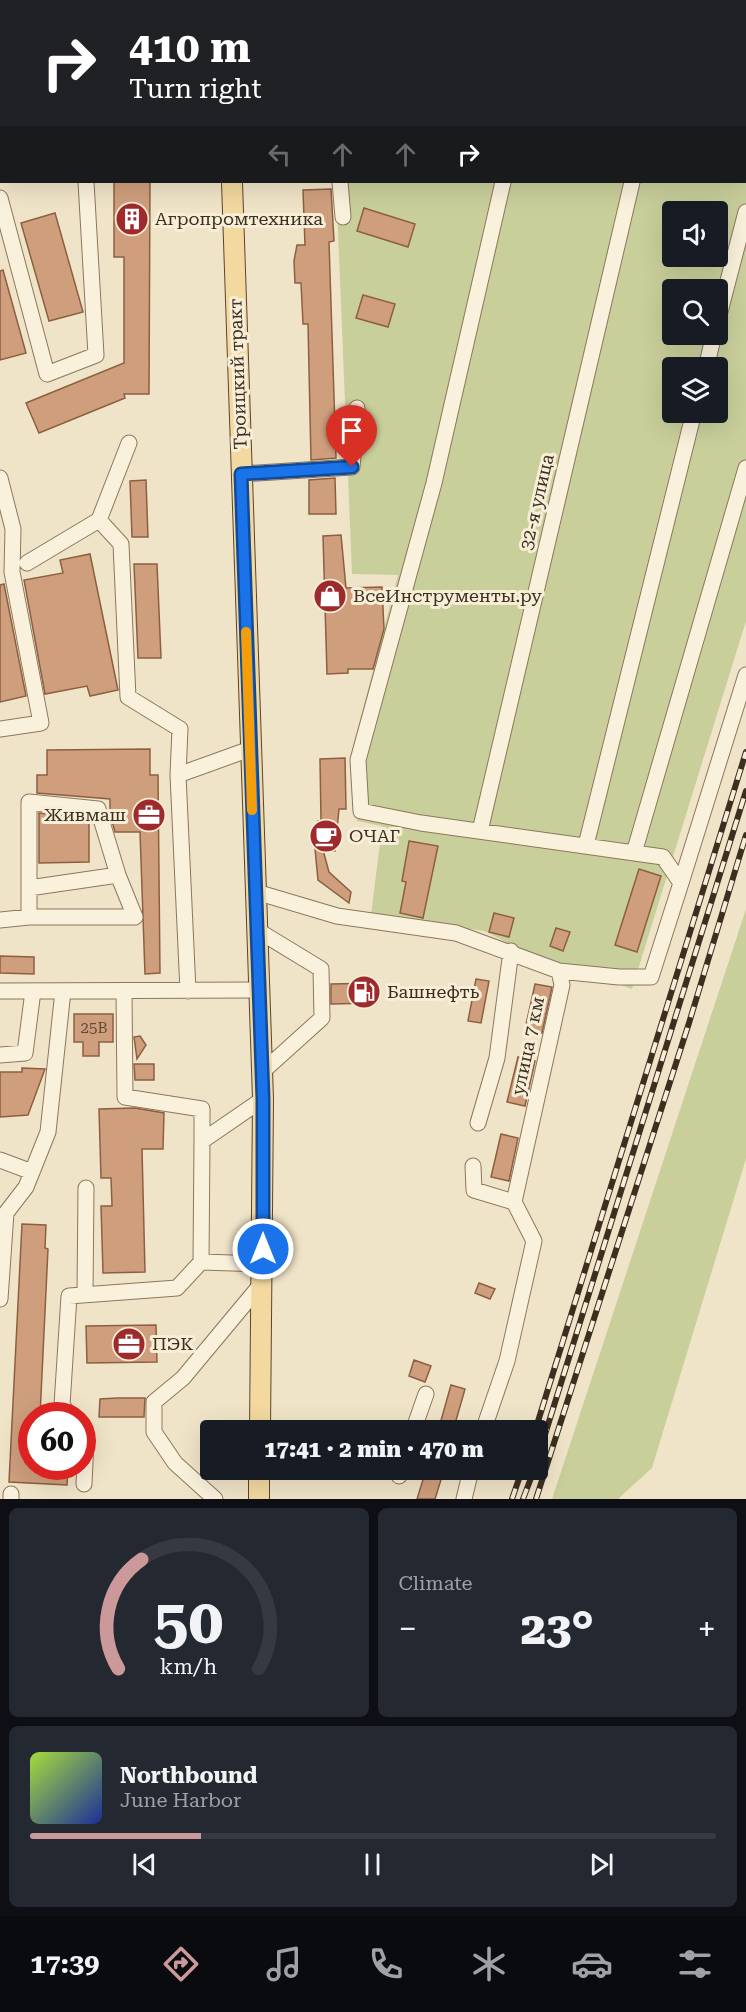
<!DOCTYPE html>
<html lang="en">
<head>
<meta charset="utf-8">
<style>
	body { margin:0; font-family:"Roboto Serif",serif; background:#242831; color:#f1f3f6; height:100vh; display:flex; flex-direction:column; font-size:22px; white-space:nowrap }
	* { box-sizing:border-box; margin:0 }
	p { font-size:20px; color:#9ea1a6 }
	.icon { flex:none; width:33px; height:33px; fill:none; stroke:currentColor; stroke-width:2; stroke-linecap:round; stroke-linejoin:round }
	.map { position:relative; height:1499px; overflow:hidden }
	.panel { display:flex; flex-direction:column; gap:9px; padding:9px; background:#0d0f14; flex:1 }
	.panel>* { flex:none }
	.top-card { position:absolute; left:0px; top:0px; width:747px; height:183px; box-shadow:0 6px 24px #0002; background:#202124; color:#fff; overflow:hidden }
	.fabs { position:absolute; left:662px; top:201px; display:grid; gap:12px }
	.fabs a { display:grid; place-items:center; width:66px; height:66px; border-radius:6px; background:#171b24; box-shadow:0 6px 24px #0002; font-size:30px }
	.speed { position:absolute; left:18px; top:1402px; display:flex; gap:12px; font-size:30px; font-weight:700; text-align:center }
	.speed>* { display:grid; place-content:center; width:78px; height:78px; border-radius:50%; background:#171b24; box-shadow:0 6px 24px #0002; line-height:1 }
	.speed .limit { border:9px solid #d22; background:#fff; color:#111 }
	.pin { position:absolute; display:grid; place-items:center; width:51px; height:51px; color:#fff; margin:-62px -26px; border-radius:50% 50% 50% 0; rotate:-45deg; box-shadow:0 0 6px #0007 }
	.pin .icon { rotate:45deg }
	.me { position:absolute; width:66px; margin:-33px; rotate:0deg; stroke-linejoin:round; filter:drop-shadow(0 0 4px #0008) }
	.turn { display:flex; align-items:center; gap:21px; height:126px; padding:0 30px; font-size:27px }
	.turn .icon { width:78px; height:78px; stroke-width:2.5 }
	.turn b { display:block; font-size:42px; line-height:51px }
	.lanes { display:flex; align-items:center; height:57px; padding:0 30px; background:#0003; justify-content:center; gap:30px; direction:ltr }
	.lanes .off { opacity:.35 }
	.big { font-size:45px; font-weight:800; line-height:1.1 }
	.panel .widget { flex:1; display:flex; flex-direction:column; justify-content:center; gap:9px; min-width:0; padding:0 21px; border-radius:9px; background:#242831 }
	.panel .dial { align-items:center; gap:0 }
	.dial svg { height:156px; overflow:visible; fill:none; stroke:#363941; stroke-width:7; stroke-linecap:round; text-anchor:middle }
	.dial text { fill:#f1f3f6; stroke:none }
	.song { display:flex; align-items:center; gap:18px }
	.cover { width:72px; height:72px; border-radius:9px; background:linear-gradient(135deg,hsl(80 70% 55%),hsl(230 70% 35%)) }
	.played { height:6px; border-radius:3px; background:linear-gradient(90deg,#cc999b 25%,#363941 25%) }
	.keys { display:flex; justify-content:space-around; direction:ltr }
	.heat { display:flex; justify-content:space-between; align-items:center; font-size:33px; direction:ltr }
	.panel .tiles { flex:1; display:grid; gap:9px; grid-template-columns:1fr 1fr }
	.widget:last-child { grid-column:span 2 }
	.trip { position:absolute; left:200px; top:1420px; width:348px; height:60px; border-radius:6px; background:#171b24; box-shadow:0 6px 24px #0002; font-weight:800; line-height:60px; text-align:center }
	.dock { display:flex; height:96px; justify-content:space-around; align-items:center; background:#090b0e; color:#9ea1a6 }
	.dock .icon { width:42px; height:42px }
	.dock .current { color:#cc999b }
	.dock b { font-size:27px; color:#f1f3f6 }
	.map>svg:first-child { display:block }
	.green { fill:#c9cf9b; fill-rule:evenodd }
	.building { fill:#cf9f7d; stroke:#8d5f41; stroke-width:1.5 }
	.lines { fill:none; stroke-linecap:round; stroke-linejoin:round }
	.minor-casing { stroke:#8d765c; stroke-width:17 }
	.major-casing { stroke:#5b4430; stroke-width:22 }
	.minor { stroke:#faf1dc; stroke-width:15 }
	.major { stroke:#f3d9a0; stroke-width:20 }
	.rail-casing { stroke:#3d2e20; stroke-width:6 }
	.rail { stroke:#f7eed8; stroke-width:4; stroke-dasharray:11; stroke-linecap:butt }
	.route-casing { stroke:#114b97; stroke-width:15 }
	.route { stroke:#1a73e8; stroke-width:10 }
	.slow { stroke:#f59e0b; stroke-width:10 }
	.labels { text-anchor:middle; stroke-width:6; stroke-linejoin:round; paint-order:stroke }
	.number-label { font-size:15px; fill:#624a37 }
	.poi-label { font-size:18px; fill:#3d2e20; stroke:#f7eed8; text-anchor:start }
	.street-label { font-size:18px; fill:#3d2e20; stroke:#f7eed8 }
</style>
</head>
<body>
<div class="map">
<svg width="746" height="1499" viewBox="0 0 746 1499">
	<rect width="100%" height="100%" fill="#f0e4c8"/>
	<path class="green" d="M329,0H746V621L632,989L512,945L484,931L371,915L382,826L357,821L351,754L398,575L352,574L336,182H746V2ZM672,212H717V256H672ZM672,290H717V334H672ZM672,368H717V412H672Z
		M746,909V1159L652,1468L618,1499H552Z"/>
	<path class="building" d="M114,182H150L149,394H124L125,398L39,433L26,403L124,363V257H114Z
		M331,189L334,241L329,242L336,458L311,460L308,324H303L301,283H295L294,261L297,245H305L303,190Z
		M364,208L415,224L408,247L357,231Z
		M55,213L83,312L49,321L21,223Z
		M3,270L26,353L0,360V271Z
		M363,295L395,304L388,327L356,318Z
		M335,478L336,514H309V480Z
		M146,480L148,537H132L130,481Z
		M341,535L346,588L382,587L384,629L373,669H348V673L327,674L323,536Z
		M90,554L118,690L90,696L87,686L45,694L24,580L63,573L60,560Z
		M134,564H157L161,658H138Z
		M4,584L26,696L0,702V585Z
		M150,749V775H158L160,973L145,974L140,832H115L110,814V799L37,793V775H47V750Z
		M345,758L346,809H339L335,851L323,850L329,872L351,892L349,903L318,880L315,849L318,821H321L320,759Z
		M39,813L89,818V862L39,863Z
		M409,841L438,846L423,918L400,913L406,882L402,881Z
		M639,869L661,876L637,952L615,945Z
		M494,913L514,918L509,937L489,932Z
		M556,928L570,932L563,951L550,946Z
		M0,956L34,957V974L0,973Z
		M476,979L489,981L481,1023L468,1021Z
		M376,983V1003L331,1004V984Z
		M535,984L552,987L542,1033L525,1029Z
		M74,1014H113V1042H99V1056H83V1042H74Z
		M140,1036L146,1045L137,1059L134,1037Z
		M518,1057L535,1061L525,1106L507,1102Z
		M134,1064H154V1080H135Z
		M22,1068L45,1069L28,1115L0,1117V1072H22Z
		M135,1108L164,1113L163,1149H142L145,1272L103,1273L101,1206H112L111,1178H101L99,1109Z
		M501,1134L518,1138L509,1181L491,1177Z
		M22,1224L46,1225L45,1248L48,1249L40,1416H32V1467H68L67,1485L9,1482Z
		M479,1283L495,1289L490,1299L475,1293Z
		M156,1325L157,1362L87,1363L86,1326Z
		M414,1360L431,1366L425,1382L409,1376Z
		M451,1385L465,1389L453,1431H438Z
		M117,1398H145L144,1417H99L100,1399Z
		M426,1470H444L435,1499H417Z"/>
	<g class="lines">
		<g class="minor-casing">
			<path id="minor" d="M160,0V2
				M327,0V2
				M423,2V0
				M554,2L555,0
				M686,2L687,0
				M0,119L2,118
				M340,182L343,217
				M503,182L434,483L358,760L361,811L421,823L663,857L681,883L651,977H619L559,971
				M0,198L47,374L96,355L86,182
				M717,323L746,212
				M706,368L714,334
				M241,474L352,467L357,408
				M0,478L13,529L12,572L41,723L0,729
				M99,520L121,544L128,697L180,729L178,775
				M27,563L99,520L129,443
				M480,831L632,182
				M586,845L694,412
				M634,853L746,468
				M681,883L746,675
				M29,888L118,875
				M256,892L337,916L456,933L559,971L562,985L514,1202L534,1241L507,1361L483,1431
				M0,920L29,917V802L98,809L118,875L135,917H29
				M257,930L321,969L322,1018L261,1073
				M0,991L258,990
				M124,991L125,1097L202,1109V1141
				M188,991L178,775L250,749
				M0,1055L25,1053L33,991
				M478,1123L497,1058L511,951
				M0,1160L32,1172
				M473,1166L474,1190L514,1202
				M263,1264L201,1262L202,1141L263,1099
				M85,1295L86,1188
				M0,1299L6,1213L26,1187L48,1132L63,991
				M70,1416L62,1405L69,1296L177,1288L201,1262
				M413,1431L426,1394
				M82,1434L86,1439L84,1484
				M399,1476L401,1470
				M11,1499V1494
				M215,1499L175,1463L154,1432V1402L183,1378L263,1282
				M464,1499L471,1470"/>
		</g>
		<g class="major-casing">
			<path id="major" d="M226,0V2
				M232,182L263,1099L260,1431
				M259,1499V1470"/>
		</g>
		<use href="#minor" class="minor"/>
		<use href="#major" class="major"/>
		<g class="rail-casing">
			<path id="rail" d="M535,1431L746,752
				M537,1460L746,791
				M512,1499L522,1470
				M523,1499L534,1470
				M536,1499L689,1023L746,835"/>
		</g>
		<use href="#rail" class="rail"/>
	</g>
	<g class="lines">
		<g class="route-casing">
			<path id="route" d="M263,1249V1099L241,474L352,467"/>
		</g>
		<use href="#route" class="route"/>
		<path class="slow" d="M246,632L252,810"/>
	</g>
	<defs>
		<g id="building-disc" transform="scale(1.725)"><circle r="9.5" fill="#9e2a2b" stroke="#f7eed8"/><path d="M-4-6H4V6H1V3H-1V6H-4ZM-2.5-4.3h1.7v1.8h-1.7ZM.8-4.3h1.7v1.8H.8ZM-2.5-1h1.7V.8h-1.7ZM.8-1h1.7V.8H.8Z" fill="#fff"/></g>
		<g id="shop-disc" transform="scale(1.725)"><circle r="9.5" fill="#9e2a2b" stroke="#f7eed8"/><path d="M-5-2.5h2.3a2.7 3.5 0 0 1 5.4 0H5L5.5 6h-11ZM-1.5-2.5h3a1.5 2.3 0 0 0-3 0Z" fill="#fff"/></g>
		<g id="office-disc" transform="scale(1.725)"><circle r="9.5" fill="#9e2a2b" stroke="#f7eed8"/><path d="M-6-3h4V-5.5h4V-3h4V5H-6ZM-1-4.5V-3h2v-1.5ZM-6 0V1H6V0Z" fill="#fff"/></g>
		<g id="cafe-disc" transform="scale(1.725)"><circle r="9.5" fill="#9e2a2b" stroke="#f7eed8"/><path d="M-5.5-4.5H6V0H3Q3 3.5 0 3.5H-2.5Q-5.5 3.5-5.5 0ZM3-3.2v2h1.7v-2ZM-6 4.5H4V6H-6Z" fill="#fff"/></g>
		<g id="fuel-disc" transform="scale(1.725)"><circle r="9.5" fill="#9e2a2b" stroke="#f7eed8"/><path d="M-5.5-6h7V0h2V4h1.3V-2.5L3-4.5l.8-.8L6-3V5H2.5V1h-1V6h-7ZM-4.2-4.7v3.2H.2V-4.7Z" fill="#fff"/></g>
	</defs>
	<g fill-rule="evenodd">
		<use href="#building-disc" x="132" y="219"/>
		<use href="#shop-disc" x="330" y="596"/>
		<use href="#office-disc" x="149" y="815"/>
		<use href="#cafe-disc" x="326" y="836"/>
		<use href="#fuel-disc" x="364" y="992"/>
		<use href="#office-disc" x="129" y="1344"/>
	</g>
	<g class="labels">
		<g class="number-label">
			<text x="94" y="1033">25В</text>
		</g>
		<g class="poi-label">
			<text x="155" y="225">Агропромтехника</text>
			<text x="353" y="602">ВсеИнструменты.ру</text>
			<text x="126" y="821" text-anchor="end">Живмаш</text>
			<text x="349" y="842">ОЧАГ</text>
			<text x="387" y="998">Башнефть</text>
			<text x="152" y="1350">ПЭК</text>
		</g>
		<g class="street-label">
			<text transform="translate(238 374) rotate(-92)" y="6">Троицкий тракт</text>
			<text transform="translate(537 502) rotate(-77)" y="6">32-я улица</text>
			<text transform="translate(528 1046) rotate(-78)" y="6">улица 7 км</text>
		</g>
	</g>
</svg>
<div class="fabs">
<a><svg class="icon" aria-label="sound" viewBox="0 0 24 24"><path d="M4 9h4l5-4v14l-5-4H4zM17 9q2 3 0 6"/></svg></a>
<a><svg class="icon" aria-label="search" viewBox="0 0 24 24"><circle cx="10" cy="10" r="6"/><path d="M15 15l6 6"/></svg></a>
<a><svg class="icon" aria-label="layers" viewBox="0 0 24 24"><path d="M12 4l9 5-9 5-9-5zM3 14l9 5 9-5"/></svg></a>
</div>
<div class="speed"><div class="limit">60</div></div>
<div class="pin" style="left:352px;top:467px;background:#d93025"><svg class="icon" aria-label="arrive" viewBox="0 0 24 24"><path d="M6 21V4h12l-3 4 3 4H6"/></svg></div>
<svg class="me" style="left:263px;top:1249px" viewBox="-20 -20 40 40"><circle r="17" fill="#1a73e8" stroke="#fff" stroke-width="3"/><path d="M0-11L8 9 0 5-8 9z" fill="#fff"/></svg>
<div class="trip">17:41 · 2 min · 470 m</div>
<div class="top-card">
<div class="turn"><svg class="icon" aria-label="right" viewBox="0 0 24 24"><path d="M7 20v-9h11M14 6l5 5-5 5"/></svg><div><b>410 m</b>Turn right</div></div>
<div class="lanes"><svg class="icon off" aria-label="left" viewBox="0 0 24 24"><path d="M17 20v-9H6M10 6l-5 5 5 5"/></svg><svg class="icon off" aria-label="ahead" viewBox="0 0 24 24"><path d="M12 20V5M6 11l6-6 6 6"/></svg><svg class="icon off" aria-label="ahead" viewBox="0 0 24 24"><path d="M12 20V5M6 11l6-6 6 6"/></svg><svg class="icon" aria-label="right" viewBox="0 0 24 24"><path d="M7 20v-9h11M14 6l5 5-5 5"/></svg></div>
</div>
</div>
<section class="panel">
<div class="tiles">
<div class="widget dial"><svg viewBox="0 0 100 80">
<path d="M14 69A42 42 0 1 1 86 69"/>
<path d="M14 69A42 42 0 0 1 26 13" stroke="#cc999b"/>
<text x="50" y="56" font-size="32" font-weight="700">50</text>
<text x="50" y="72" font-size="11">km/h</text>
</svg></div>
<div class="widget"><p>Climate</p>
<div class="heat"><a>−</a><b class="big">23°</b><a>+</a></div>
</div>
<div class="widget">
<div class="song"><i class="cover"></i><div><b>Northbound</b><p>June Harbor</p></div></div>
<div class="played"></div>
<div class="keys"><svg class="icon" aria-label="previous" viewBox="0 0 24 24"><path d="M18 5L8 12l10 7zM5 5v14"/></svg><svg class="icon" aria-label="pause" viewBox="0 0 24 24"><path d="M8 5v14M16 5v14"/></svg><svg class="icon" aria-label="next" viewBox="0 0 24 24"><path d="M6 5l10 7-10 7zM19 5v14"/></svg></div>
</div>
</div>
</section>
<nav class="dock">
<b>17:39</b>
<svg class="icon current" aria-label="directions" viewBox="0 0 24 24"><path d="M12 3l9 9-9 9-9-9zM9 14v-3h6M13 9l2 2-2 2"/></svg>
<svg class="icon" aria-label="music" viewBox="0 0 24 24"><path d="M9 18V5l10-2v13"/><circle cx="6" cy="18" r="3"/><circle cx="16" cy="16" r="3"/></svg>
<svg class="icon" aria-label="phone" viewBox="0 0 24 24"><path d="M5 4h4l2 5-3 2q2 4 5 5l2-3 5 2v4C11 20 4 13 5 4z"/></svg>
<svg class="icon" aria-label="climate" viewBox="0 0 24 24"><path d="M12 3v18M4 7l16 10M4 17L20 7"/></svg>
<svg class="icon" aria-label="car" viewBox="0 0 24 24"><path d="M5 17H2v-5l4-1 3-4h7l3 4 3 1v5h-3M9 17h6M6 11h13"/><circle cx="7" cy="17" r="2"/><circle cx="17" cy="17" r="2"/></svg>
<svg class="icon" aria-label="filters" viewBox="0 0 24 24"><path d="M4 7h16M4 17h16"/><circle cx="9" cy="7" r="2"/><circle cx="15" cy="17" r="2"/></svg>
</nav>
</body>
</html>
